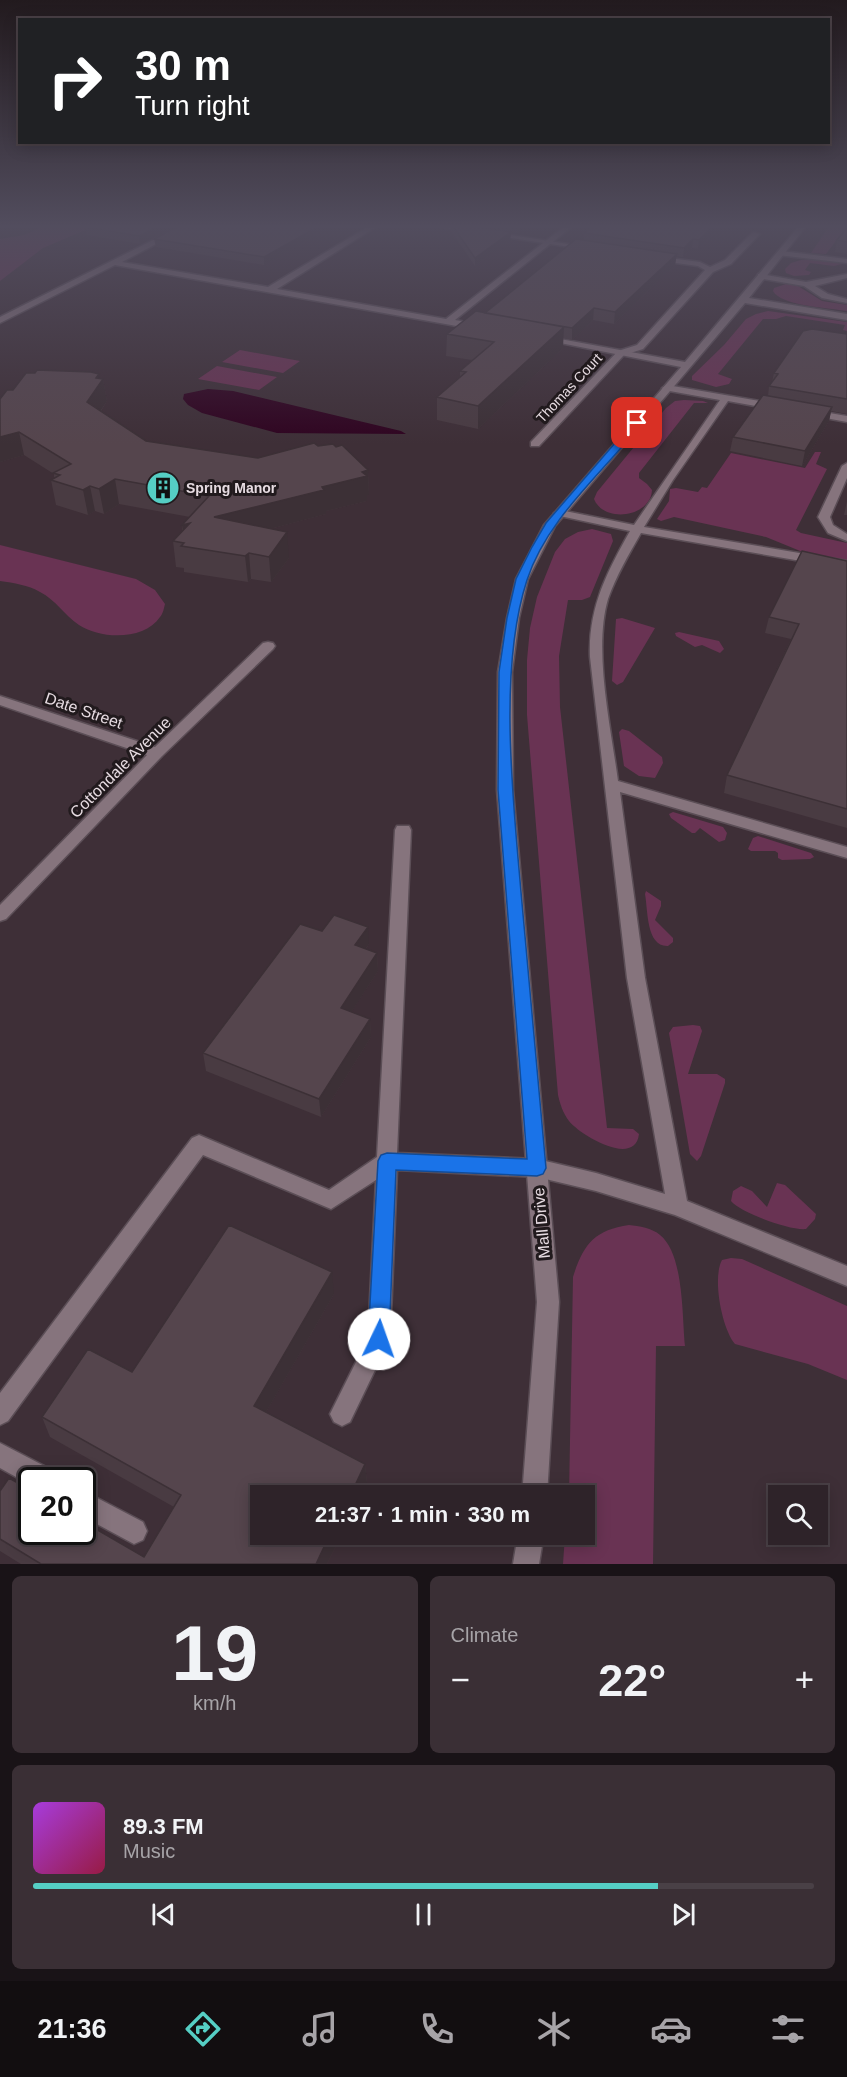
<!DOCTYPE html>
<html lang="en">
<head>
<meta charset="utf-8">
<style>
	body { margin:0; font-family:Helvetica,sans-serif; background:#3a2f35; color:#f1f3f6; height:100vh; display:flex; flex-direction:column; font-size:22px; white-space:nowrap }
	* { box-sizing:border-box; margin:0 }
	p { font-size:20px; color:#a7a4a8 }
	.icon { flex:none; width:33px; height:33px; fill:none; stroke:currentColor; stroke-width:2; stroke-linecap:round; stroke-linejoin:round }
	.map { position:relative; height:1564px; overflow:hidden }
	.details { display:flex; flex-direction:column; gap:12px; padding:12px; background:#191317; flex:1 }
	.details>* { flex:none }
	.banner { position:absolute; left:18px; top:18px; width:812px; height:126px; border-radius:0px; box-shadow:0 3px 15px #0003,0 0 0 2px #494046; background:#202124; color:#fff; overflow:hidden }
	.fabs { position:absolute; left:768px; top:1485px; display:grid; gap:12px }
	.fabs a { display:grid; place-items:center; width:60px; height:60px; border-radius:0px; background:#2e2329; box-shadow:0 3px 15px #0003,0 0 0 2px #494046; font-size:30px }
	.speed { position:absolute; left:18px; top:1467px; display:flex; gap:12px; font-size:30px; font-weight:700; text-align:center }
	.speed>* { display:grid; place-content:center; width:78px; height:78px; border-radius:50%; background:#2e2329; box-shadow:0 3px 15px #0003,0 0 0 2px #494046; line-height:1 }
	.speed .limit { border:3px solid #111; border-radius:9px; background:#fff; color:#111 }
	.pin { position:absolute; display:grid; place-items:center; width:51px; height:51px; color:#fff; margin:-26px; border-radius:12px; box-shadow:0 3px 9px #0006 }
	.me { position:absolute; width:66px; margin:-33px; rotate:3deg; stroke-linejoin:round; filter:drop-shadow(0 0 4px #0008) }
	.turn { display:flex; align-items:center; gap:21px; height:126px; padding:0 18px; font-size:27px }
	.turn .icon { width:78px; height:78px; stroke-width:2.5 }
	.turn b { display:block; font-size:42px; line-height:51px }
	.big { font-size:45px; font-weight:600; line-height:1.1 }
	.details .card { flex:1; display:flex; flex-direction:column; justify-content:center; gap:9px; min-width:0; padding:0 21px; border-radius:9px; background:#3a2f35 }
	.details .dial { align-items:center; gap:0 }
	.dial b { font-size:78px; line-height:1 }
	.song { display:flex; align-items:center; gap:18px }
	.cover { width:72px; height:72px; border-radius:9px; background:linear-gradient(135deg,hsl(280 70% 55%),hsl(340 70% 35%)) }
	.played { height:6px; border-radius:3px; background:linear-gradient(90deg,#55cec4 80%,#494046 80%) }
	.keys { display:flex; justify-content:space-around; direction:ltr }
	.heat { display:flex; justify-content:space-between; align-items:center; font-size:33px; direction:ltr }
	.details .tiles { flex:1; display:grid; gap:12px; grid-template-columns:1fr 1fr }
	.card:last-child { grid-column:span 2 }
	.trip { position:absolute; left:250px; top:1485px; width:345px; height:60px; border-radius:0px; background:#2e2329; box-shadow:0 3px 15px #0003,0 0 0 2px #494046; font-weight:600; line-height:60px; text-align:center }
	.menu { display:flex; height:96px; justify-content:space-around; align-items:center; background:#120e10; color:#a7a4a8 }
	.menu .icon { width:42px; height:42px }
	.menu .on { color:#55cec4 }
	.menu b { font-size:27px; color:#f1f3f6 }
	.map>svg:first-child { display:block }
	.green { fill:#693353 }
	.water { fill:#2f0420 }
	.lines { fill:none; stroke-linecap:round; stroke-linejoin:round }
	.service-casing { stroke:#5b4e56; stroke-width:3 }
	.minor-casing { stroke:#5b4e56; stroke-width:3 }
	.service { fill:#86747d; fill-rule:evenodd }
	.minor { fill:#86747d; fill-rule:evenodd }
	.wall { fill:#493b42 }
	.shaded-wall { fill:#3c3036 }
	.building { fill:#55454d; stroke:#3c3036; stroke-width:1.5 }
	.route { fill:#1a73e8; stroke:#114b97; stroke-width:1.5 }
	.labels { text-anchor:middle; stroke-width:6; stroke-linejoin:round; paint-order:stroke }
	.far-street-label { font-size:14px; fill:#e7dce2; stroke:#211a1d }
	.far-poi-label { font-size:14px; font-weight:bold; fill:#e7dce2; stroke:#211a1d; text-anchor:start }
	.street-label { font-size:16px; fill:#e7dce2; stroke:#211a1d }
</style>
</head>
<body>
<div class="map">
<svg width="847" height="1564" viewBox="0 0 847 1564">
	<rect width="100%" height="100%" fill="#3e2f37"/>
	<path class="green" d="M39,225H97L43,248L0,281V239L24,235L38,229Z
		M830,225L847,226L826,254L811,253Z
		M801,260H819L842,264L834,266L810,263L805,270L811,272L809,275L794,276L786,273L785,269L791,263Z
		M786,284L798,286L822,301L847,305V311C830,308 781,306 773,291L774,288Z
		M768,311L847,322V331L843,330L845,325L786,316L776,319H763L718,374L732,379L729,384L716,387L692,380V376L724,345L746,319L756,314Z
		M240,350L300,361L283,373L222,362Z
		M217,366L277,377L259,390L198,379Z
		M684,400L703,401L708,403H694L639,473V478L647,484L652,490C651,517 604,524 594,499L597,492L666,408L675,401Z
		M815,452H821L816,464L827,469L796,530L801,533L847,543V564L810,555L766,537L674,517L661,521L657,519L669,501L670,489L676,488L698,492L702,487L707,488L731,453L805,468Z
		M592,529L611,534L613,541L590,597L582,600H568L559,656L560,707L607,1128L633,1129L639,1134C635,1168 580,1135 569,1121C563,1113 560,1104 558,1095L527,715V660L530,628L537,597L555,552L565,539L578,532Z
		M0,545L136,579L155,590L165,604C164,608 163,614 160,617C144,641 100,639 79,625C64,615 56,600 40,592C28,585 14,583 0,581Z
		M622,618L655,628L623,682L617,685L612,681L616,619Z
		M679,632L719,641L724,649L720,653L702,645L695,647L676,636L675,633Z
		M622,729L629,731L662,757L663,763L655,778L639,776L624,766L619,732Z
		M673,812L723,827L727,833L725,840L719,842L700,828L695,833H692L671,818L669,814Z
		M758,836L811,853L814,857L810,859L782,860L778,858V853L775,851H751L748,849L753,838Z
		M646,891L661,901V906L655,920L673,938V942L668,946C646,947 648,910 645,894Z
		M693,1025L700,1026L702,1031L688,1074H717L725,1079V1083L701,1156L697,1161L690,1154L669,1033L673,1027Z
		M777,1183L785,1185L816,1214L815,1219L806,1229C791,1231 741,1213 731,1201L733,1191L741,1186L752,1191L767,1207Z
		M629,1225C639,1226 652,1228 660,1235C684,1254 682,1316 685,1346H656L653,1564H563L565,1535L585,1534V1496L569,1495L573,1277C583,1245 594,1230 629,1225Z
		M731,1258L742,1259L847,1306V1380L808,1364L735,1344C722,1329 712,1278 722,1260Z"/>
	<path class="water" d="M208,389L233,391L401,431L406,434L277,433L202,413L188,405L183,399L184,394Z"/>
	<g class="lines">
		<g class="service-casing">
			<path id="service" d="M428,225H447L593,248L589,250Z
				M753,232L760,234L731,264L713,272L643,349L624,355L539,446H531V442L618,351L637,345L705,270L698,266L654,260V256L700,262L710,267L725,260Z
				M781,251L847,259V263L778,255V251Z
				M761,274L806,282L847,274V278L815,286L828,294L847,299V303L822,298L804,286L758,278V274Z
				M667,385L777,404L782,407L777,410L728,401L673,480L644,527L847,561V569L641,533C629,554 616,576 608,599C593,650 611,728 618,781L847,847V858L620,792L645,978L687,1201L847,1266V1286L675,1215L596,1191L537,1177L397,1170L390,1339L350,1422L342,1426L334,1422L330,1414L368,1338L376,1180L331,1209L203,1155L8,1421L0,1425V1393L192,1138L199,1135L206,1138L329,1190L377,1157L395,830L397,826H409L411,830L397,1153L537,1159L596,1173L665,1194L627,978L590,657C588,608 607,572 630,531L560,516L554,513L560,510L634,525L720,400L664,390L662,388Z
				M812,410L847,416V422L809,415L807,413Z
				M847,463V478L830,517L833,525L847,534V541L828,533L818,517L842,466Z
				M0,1443L54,1471L57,1480H32V1486L0,1468Z
				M82,1490L143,1522L147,1531L143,1540L134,1544L82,1516Z"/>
		</g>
		<g class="minor-casing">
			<path id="minor" d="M183,225H192L122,262L268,287L371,225H379L277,289L446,319L566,225H574L455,320L482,325V329L479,330L115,265L0,323V317Z
				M800,225H807L749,298L847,314V320L745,303L555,526L528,579L519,618L512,672L513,790L559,1302L547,1496H522L537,1302L497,790L498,672L507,618L516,579L544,525L681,367L540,339L544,336L685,362Z
				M268,642L273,643L275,646L273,649L162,756L6,919L0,921V905L147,755L0,705V696L155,747L263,643Z
				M518,1534H544L539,1564H513Z"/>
		</g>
		<use href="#service" class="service"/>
		<use href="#minor" class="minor"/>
	</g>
	<path class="wall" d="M178,225L140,244L87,235L85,227Z
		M335,225L264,265L156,247L154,239Z
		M451,225H530L519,233L511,232L510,240L475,266L451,231Z
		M576,225H722L698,249L692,248L683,257L676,256L675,265L614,324L593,320L572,340L563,338V348L478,429L437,420V397L460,378V371L472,360L446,356L447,334L485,313L584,240V233L591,228Z
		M847,228V254L835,252L837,240Z
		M847,334V414L831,411L829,421L802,466L730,451L733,437L768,396L769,386L772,382L774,373Z
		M99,374V378L103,379L107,401L101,411L146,441L258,458L318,446L336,447L368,470L369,495H367V501L326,511V514L270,529L289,558L271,582L251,579L248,582L184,572V568L176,567L173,541L182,531V525L190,517L119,504L104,514L95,511L88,515L56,505L51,480L54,478V474L24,455L0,462V399L13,390Z
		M847,501V515H844Z
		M847,561V828L724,793L727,775L791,639L765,633L769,617Z
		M322,931L369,944L366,949L377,953L378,971L351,1012L370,1019L371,1037L321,1117L206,1071L203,1053Z
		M334,1294L266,1412L365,1464L367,1483L361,1496H261V1534H342L327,1564H21L0,1551V1491L144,1557L174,1507L50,1437L42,1417L132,1372Z"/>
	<path class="shaded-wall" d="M161,225H178L140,244L139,236Z
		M321,225H335L264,265V257Z
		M520,225H530L519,233Z
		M714,225H722L698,249L699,240Z
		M511,232L510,240L475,266V258Z
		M693,239L692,248L683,257L684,248Z
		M677,254L675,265L614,324L615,312Z
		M594,308L593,320L572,340V328Z
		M564,327L563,348L478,429V406Z
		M99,374L100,383L103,379L107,401L91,425L87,402Z
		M832,407L829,421L802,466L805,451Z
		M19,432L24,455L0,462V437Z
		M368,470L369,495H367V501L326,511V514L217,543L214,517Z
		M115,479L119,504L104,514L99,489Z
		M90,486L95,511L88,515L83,490Z
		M190,523L185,547L182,525Z
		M287,532L289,558L271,582L269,557Z
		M249,553L251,579L248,582L245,556Z
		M368,927L369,944L356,963L355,945Z
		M377,953L378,971L342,1026L341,1008Z
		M370,1019L371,1037L321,1117L319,1099Z
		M332,1272L334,1294L258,1426L254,1406Z
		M365,1464L367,1483L361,1496H350Z
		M330,1534H342L327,1564H316Z"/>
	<path class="building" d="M89,225H161L139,236L85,227Z
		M180,225H321L264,257L154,239Z
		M452,225H467L511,232L475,258Z
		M594,225H714L699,240L693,239L684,248L584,233Z
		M847,228V242L837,240Z
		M576,239L677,254L615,312L594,308L572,328L485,313Z
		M476,311L564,327L478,406L437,397L466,372L460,371L494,342L447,334Z
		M812,329L847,334V399L769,386L778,374L774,373L803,331Z
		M37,370L91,372L99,374L96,378L103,379L87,402L146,441L258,458L314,443L318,446L333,444L336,447L342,445L368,470L362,472L367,476L322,487L324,490L214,517L287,532L269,557L249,553L245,556L181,546L184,543L173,541L190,523L182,525L209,496L115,479L99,489L90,486L83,490L51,480L60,475L53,473L71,464L19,432L0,437V399L7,390H13L26,373H35Z
		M763,395L832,407L805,451L733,437Z
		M802,551L847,561V809L727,775L799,624L769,617Z
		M334,915L368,927L355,945L377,953L341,1008L370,1019L319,1099L203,1053L300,924L322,931Z
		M229,1225L332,1272L254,1406L365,1464L350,1496H261V1534H330L316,1564H41L0,1539V1491L9,1478L32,1491V1532H82V1521L144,1557L181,1495L42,1417L88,1349L132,1372Z"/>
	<linearGradient id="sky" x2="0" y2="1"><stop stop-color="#221a1e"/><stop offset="0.51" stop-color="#524d5e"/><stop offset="1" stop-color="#524d5e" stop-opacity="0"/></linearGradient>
	<rect width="847" height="444" fill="url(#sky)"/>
	<path class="route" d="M634,421L642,423C603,473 547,518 527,580C498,669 513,798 521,892C529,984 538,1076 546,1168L543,1174L537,1176L396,1170L389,1339L386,1346L379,1349L371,1346L368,1339L378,1161L381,1155L387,1153L527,1159L498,790L499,672L507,618L516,579L532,547L546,523Z"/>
	<defs>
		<g id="building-disc" transform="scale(1.725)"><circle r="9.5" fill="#55cec4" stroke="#211a1d"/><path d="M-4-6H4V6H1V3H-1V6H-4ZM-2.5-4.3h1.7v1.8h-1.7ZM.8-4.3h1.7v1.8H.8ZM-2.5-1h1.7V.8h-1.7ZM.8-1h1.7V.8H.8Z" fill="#111"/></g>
	</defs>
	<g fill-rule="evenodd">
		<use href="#building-disc" x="163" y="488"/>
	</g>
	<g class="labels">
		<g class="far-street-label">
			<text transform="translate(569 388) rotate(-47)" y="5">Thomas Court</text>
		</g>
		<g class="far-poi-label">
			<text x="186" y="493">Spring Manor</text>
		</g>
		<g class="street-label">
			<text transform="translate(84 710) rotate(19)" y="6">Date Street</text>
			<text transform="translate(120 767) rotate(-45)" y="6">Cottondale Avenue</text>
			<text transform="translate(541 1223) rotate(-95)" y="6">Mall Drive</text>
		</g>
	</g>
</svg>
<div class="fabs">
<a><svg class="icon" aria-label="search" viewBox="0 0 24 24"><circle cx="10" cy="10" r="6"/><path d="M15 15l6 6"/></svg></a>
</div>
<div class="speed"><div class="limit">20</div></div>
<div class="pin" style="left:637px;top:423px;background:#d93025"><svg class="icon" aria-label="arrive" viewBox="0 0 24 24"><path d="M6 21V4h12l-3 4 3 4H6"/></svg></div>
<svg class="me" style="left:379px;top:1339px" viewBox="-20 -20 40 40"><circle r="19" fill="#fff"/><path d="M0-13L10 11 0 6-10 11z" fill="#1a73e8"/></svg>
<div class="trip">21:37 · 1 min · 330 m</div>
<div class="banner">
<div class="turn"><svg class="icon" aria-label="right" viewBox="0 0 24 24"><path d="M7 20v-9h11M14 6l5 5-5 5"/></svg><div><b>30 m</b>Turn right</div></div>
</div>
</div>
<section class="details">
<div class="tiles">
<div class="card dial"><b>19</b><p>km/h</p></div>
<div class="card"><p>Climate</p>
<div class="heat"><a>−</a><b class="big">22°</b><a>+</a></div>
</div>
<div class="card">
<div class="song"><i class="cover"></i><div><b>89.3 FM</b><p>Music</p></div></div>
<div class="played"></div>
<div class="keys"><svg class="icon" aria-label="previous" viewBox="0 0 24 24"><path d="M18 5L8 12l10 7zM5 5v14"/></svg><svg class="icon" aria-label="pause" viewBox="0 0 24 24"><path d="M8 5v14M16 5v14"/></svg><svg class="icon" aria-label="next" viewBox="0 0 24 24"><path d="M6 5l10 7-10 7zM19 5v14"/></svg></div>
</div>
</div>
</section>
<nav class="menu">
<b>21:36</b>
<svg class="icon on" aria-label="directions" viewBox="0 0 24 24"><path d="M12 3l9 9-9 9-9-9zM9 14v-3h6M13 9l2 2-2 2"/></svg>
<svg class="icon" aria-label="music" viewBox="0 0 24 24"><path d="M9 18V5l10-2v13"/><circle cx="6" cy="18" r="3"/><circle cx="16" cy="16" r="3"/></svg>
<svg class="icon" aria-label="phone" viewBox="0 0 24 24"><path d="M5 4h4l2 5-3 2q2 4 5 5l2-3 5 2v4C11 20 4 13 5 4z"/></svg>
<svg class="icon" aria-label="climate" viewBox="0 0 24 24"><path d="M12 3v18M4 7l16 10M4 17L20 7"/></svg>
<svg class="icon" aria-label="car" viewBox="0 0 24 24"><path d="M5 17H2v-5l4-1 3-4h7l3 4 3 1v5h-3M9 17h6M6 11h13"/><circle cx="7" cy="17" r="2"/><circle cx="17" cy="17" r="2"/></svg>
<svg class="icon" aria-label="filters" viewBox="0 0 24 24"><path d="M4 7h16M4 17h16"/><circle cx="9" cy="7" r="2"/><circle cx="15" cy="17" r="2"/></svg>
</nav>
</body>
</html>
